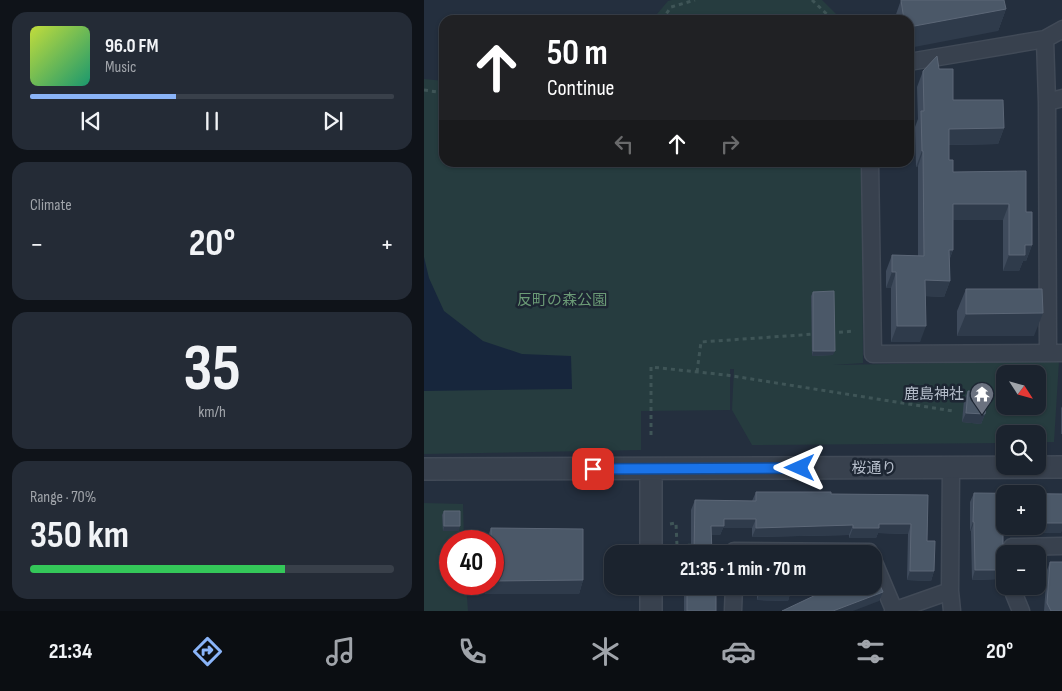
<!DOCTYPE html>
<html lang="en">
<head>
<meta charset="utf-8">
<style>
	body { margin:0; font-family:"Sofia Sans Condensed","Noto Sans JP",sans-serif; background:#242b36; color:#f1f3f6; height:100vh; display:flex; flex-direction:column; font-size:19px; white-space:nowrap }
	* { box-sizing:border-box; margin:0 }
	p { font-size:16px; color:#a0a4aa }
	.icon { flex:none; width:28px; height:28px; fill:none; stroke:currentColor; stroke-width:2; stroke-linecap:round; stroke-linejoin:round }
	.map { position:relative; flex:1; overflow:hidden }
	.drawer { display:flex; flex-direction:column; gap:12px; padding:12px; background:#0f1319; width:424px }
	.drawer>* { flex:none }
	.guide { position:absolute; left:15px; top:15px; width:475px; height:152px; border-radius:15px; box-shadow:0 1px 4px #0004,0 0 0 1px #39404a; background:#202124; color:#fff; overflow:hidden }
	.needle { width:32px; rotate:126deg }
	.fabs { position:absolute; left:572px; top:365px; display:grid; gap:10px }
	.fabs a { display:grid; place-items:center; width:50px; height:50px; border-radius:10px; background:#1b232e; box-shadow:0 1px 4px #0004,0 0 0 1px #39404a; font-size:25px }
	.speed { position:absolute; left:15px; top:530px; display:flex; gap:10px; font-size:25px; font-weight:700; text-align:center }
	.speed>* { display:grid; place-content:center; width:65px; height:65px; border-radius:50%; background:#1b232e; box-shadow:0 1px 4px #0004,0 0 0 1px #39404a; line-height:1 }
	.speed .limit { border:8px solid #d22; background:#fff; color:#111 }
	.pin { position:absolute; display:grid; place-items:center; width:42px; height:42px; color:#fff; margin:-21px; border-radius:10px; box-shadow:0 2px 8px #0006 }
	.me { position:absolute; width:55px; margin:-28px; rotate:270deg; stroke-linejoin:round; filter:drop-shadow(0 0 4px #0008) }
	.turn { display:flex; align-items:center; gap:18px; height:105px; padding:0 25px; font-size:22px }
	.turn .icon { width:65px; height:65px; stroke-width:2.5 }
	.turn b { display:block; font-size:35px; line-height:42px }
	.lanes { display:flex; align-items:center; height:48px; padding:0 25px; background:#0003; justify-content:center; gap:25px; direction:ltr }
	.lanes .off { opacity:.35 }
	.big { font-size:38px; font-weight:700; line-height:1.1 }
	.drawer .widget { flex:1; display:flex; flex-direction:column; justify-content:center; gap:8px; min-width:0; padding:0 18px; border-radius:15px; background:#242b36 }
	.drawer .dial { align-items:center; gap:0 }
	.dial b { font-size:65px; line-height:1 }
	.song { display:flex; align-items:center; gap:15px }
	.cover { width:60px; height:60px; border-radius:8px; background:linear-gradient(135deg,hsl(70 70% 55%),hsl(160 70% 35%)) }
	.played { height:5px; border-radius:2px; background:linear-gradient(90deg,#8ab4f8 40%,#39404a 40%) }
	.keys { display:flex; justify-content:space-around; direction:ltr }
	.heat { display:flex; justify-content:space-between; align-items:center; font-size:28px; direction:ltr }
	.charge { height:8px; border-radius:4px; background:linear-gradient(90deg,#34c759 70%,#39404a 0) }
	.trip { position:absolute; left:180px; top:545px; width:278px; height:50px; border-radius:15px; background:#1b232e; box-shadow:0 1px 4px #0004,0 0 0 1px #39404a; font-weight:700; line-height:50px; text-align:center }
	.tabs { display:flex; height:80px; justify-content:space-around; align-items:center; background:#0b0e12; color:#a0a4aa }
	.tabs .icon { width:35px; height:35px }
	.tabs .on { color:#8ab4f8 }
	.tabs b { font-size:22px; color:#f1f3f6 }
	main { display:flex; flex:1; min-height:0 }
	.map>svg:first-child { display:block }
	.green { fill:#263c3f; fill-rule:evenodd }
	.water { fill:#17263c }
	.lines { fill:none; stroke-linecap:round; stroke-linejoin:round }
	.minor-casing { stroke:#414a57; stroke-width:19 }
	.tertiary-casing { stroke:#414a57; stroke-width:24 }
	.path { stroke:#3f5557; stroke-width:3; stroke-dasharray:4 4; stroke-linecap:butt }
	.minor { stroke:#38414e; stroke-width:16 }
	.tertiary { stroke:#38414e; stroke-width:21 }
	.wall { fill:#3f4b5c }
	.shaded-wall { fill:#2f3b4b }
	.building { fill:#4b5868; stroke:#5c6777 }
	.route-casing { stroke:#114b97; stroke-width:12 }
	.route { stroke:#1a73e8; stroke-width:9 }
	.labels { text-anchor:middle; stroke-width:5; stroke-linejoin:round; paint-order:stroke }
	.park-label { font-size:15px; fill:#6b9a76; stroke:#1d2633 }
	.poi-label { font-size:15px; fill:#b4bcc9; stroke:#1d2633; text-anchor:end }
	.street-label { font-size:15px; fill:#b4bcc9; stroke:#1d2633 }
</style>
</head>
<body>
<main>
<section class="drawer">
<div class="widget">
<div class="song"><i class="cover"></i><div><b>96.0 FM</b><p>Music</p></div></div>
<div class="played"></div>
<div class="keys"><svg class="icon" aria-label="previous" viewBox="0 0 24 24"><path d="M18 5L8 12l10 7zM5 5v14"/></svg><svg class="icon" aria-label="pause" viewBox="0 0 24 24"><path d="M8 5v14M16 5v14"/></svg><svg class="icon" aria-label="next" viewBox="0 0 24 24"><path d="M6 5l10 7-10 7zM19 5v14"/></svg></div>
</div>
<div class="widget"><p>Climate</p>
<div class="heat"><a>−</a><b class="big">20°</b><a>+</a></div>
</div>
<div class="widget dial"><b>35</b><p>km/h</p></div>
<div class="widget"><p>Range · 70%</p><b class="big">350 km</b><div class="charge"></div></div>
</section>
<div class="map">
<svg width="639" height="611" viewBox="0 0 639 611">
	<rect width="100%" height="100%" fill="#242f3e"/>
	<path class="green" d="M248,0H398L414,16L416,20H228L244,1Z
		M0,79L20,81V162L438,163L439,363L409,365L635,361L630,442H614V434H581V443L328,445L308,410L310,369H306V410L217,411V450L0,454ZM581,374H614V406H581Z
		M0,503L39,504L40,541H26V584H42L44,611H0Z"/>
	<path class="water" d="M0,257L5,278L20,311L59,341L98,354L147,356L148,389L0,391Z"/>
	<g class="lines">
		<g class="minor-casing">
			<path id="minor" d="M621,39L623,102L624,353
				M485,62L621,39L639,29
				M623,102L639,98
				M446,162L449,354L639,353
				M527,467L526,591L528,611
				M310,554V551L445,552L446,554
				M589,554L588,547L639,546
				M449,560L470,610
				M590,586V594L597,611
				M309,611L310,586
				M469,611L526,591"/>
		</g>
		<g class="tertiary-casing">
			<path id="tertiary" d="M0,469L639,467
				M227,469V554
				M227,586V611"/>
		</g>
		<path class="path" d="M388,0L409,20
			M238,20L247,7L271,0
			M0,90L20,93
			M407,333L431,331
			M273,372L277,342L391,334
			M227,435V367L302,375L529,411
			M246,524L252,523L253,546L270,545"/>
		<use href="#minor" class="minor"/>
		<use href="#tertiary" class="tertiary"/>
	</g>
	<path class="wall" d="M477,0L582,9L574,31L485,20H470Z
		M515,69L529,100L580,128L574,144L525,145V160L529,172L602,212L608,245L602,261H599L595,271H579V220H529V250L526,258V281L520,297L502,296L496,342H467V288H462V271L468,255L494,256V166L492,167L491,127L494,119L493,87L499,71Z
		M542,289L610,336H533V311Z
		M389,292L409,355L388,356L387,296Z
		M544,391L561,414L557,424L538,422L540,400Z
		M639,405V434H637V408Z
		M332,492L407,494L504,495L503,541L510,571L507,581L483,580L484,534L454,533L452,538H425V535L328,537V528H299L296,535H287L288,554H267V510L271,500L328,501Z
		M550,493L637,533H579L576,579L548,580L547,531H546V502Z
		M20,511L35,531H19L18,515Z
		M67,528L112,529L159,580L155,594H61V584H69V541H62Z
		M626,562L639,611H620L623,570Z
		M259,586H288L292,611H260V593H259Z
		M333,586H368L364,601L333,600Z"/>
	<path class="shaded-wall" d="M582,9L574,31L485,48V27Z
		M580,128L574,144L520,145L525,129Z
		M498,151H499L494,166L492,167Z
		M529,204H585L579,220H523Z
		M601,245H608L602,261H599L595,271H579L585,255Z
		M525,250H529L523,265Z
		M468,272H472L467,288H462Z
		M501,280L526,281L520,297L496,296Z
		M619,313L610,336H533L542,314Z
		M473,326H502L496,342H467Z
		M389,351H411L409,355L388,356Z
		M542,413L561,414L557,424L538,422Z
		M300,519H332L328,528H299L296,535H283L287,526Z
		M549,522H550L547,531H546Z
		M579,523H581V526H614V523H639V529L637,533H575Z
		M455,524H487L484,534L454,533L452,538H425L429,528Z
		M429,525L425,535L328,537L332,528Z
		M20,526H36L35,531H19Z
		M551,570H579L576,579L548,580Z
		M486,571H510L507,581L483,580Z
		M159,580L155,594H61L65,584H69V581Z
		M336,591L367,592L364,601L333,600Z
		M459,592L455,601L429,611H409Z
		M389,593H396L386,602Z"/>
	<path class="building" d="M477,0H580L582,9L485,27V20H480Z
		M513,56L515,69H529V100H579L580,128L525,129V160H529V172L602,171V212H608V245H601V255H585V204H529V250H525L526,281L501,280L502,326H473L472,272H468V255L500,256L499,151H498L497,111H500L499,71Z
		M542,289H618L619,313L542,314Z
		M410,291L411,351H389V292Z
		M544,391L562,393L561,398H563L561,414L542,413Z
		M332,492H407V494L504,495L503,541H511L510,571H486L487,524H455V528H429V525L332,528V519H300V526H287L288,554H270L271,500L332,501Z
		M550,493L639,494V523H614V494H581V523H579V570H551L550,522H549Z
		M20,511H36V526H20Z
		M67,528L159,529V580L69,581V541H67Z
		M626,562H639V611H627L623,603Z
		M449,570L459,592L409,611H358L396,593H389L406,586H449Z
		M263,586H288V589H292V611H263Z
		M336,586H368L367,592L336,591Z"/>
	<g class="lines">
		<g class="route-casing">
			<path id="route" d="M169,469L376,468"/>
		</g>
		<use href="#route" class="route"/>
	</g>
	<defs>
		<g id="temple-pin" transform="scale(1.25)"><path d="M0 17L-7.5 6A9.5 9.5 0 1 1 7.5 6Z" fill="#6b7280" stroke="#1d2633"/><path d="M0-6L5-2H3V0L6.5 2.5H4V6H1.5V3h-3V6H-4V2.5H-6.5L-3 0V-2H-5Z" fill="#fff"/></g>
	</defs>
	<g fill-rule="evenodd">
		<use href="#temple-pin" x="558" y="394"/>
	</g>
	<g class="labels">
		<g class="park-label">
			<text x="138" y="305">反町の森公園</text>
		</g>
		<g class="poi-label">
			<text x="540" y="399">鹿島神社</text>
		</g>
		<g class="street-label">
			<text x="450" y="473">桜通り</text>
		</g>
	</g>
</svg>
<div class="fabs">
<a><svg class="needle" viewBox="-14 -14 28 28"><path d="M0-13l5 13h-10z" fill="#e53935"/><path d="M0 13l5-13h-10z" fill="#a0a4aa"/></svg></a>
<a><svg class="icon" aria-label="search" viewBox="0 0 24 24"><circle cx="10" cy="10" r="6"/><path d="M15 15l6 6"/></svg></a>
<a>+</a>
<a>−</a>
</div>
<div class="speed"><div class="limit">40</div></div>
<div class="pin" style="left:169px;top:469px;background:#d93025"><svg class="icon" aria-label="arrive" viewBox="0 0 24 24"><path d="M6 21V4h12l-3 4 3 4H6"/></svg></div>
<svg class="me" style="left:376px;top:468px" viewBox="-20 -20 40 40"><path d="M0-17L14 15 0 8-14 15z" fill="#1a73e8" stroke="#fff" stroke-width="4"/></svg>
<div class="trip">21:35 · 1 min · 70 m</div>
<div class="guide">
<div class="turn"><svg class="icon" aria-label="ahead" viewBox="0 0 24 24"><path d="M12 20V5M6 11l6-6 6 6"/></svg><div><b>50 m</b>Continue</div></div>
<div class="lanes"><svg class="icon off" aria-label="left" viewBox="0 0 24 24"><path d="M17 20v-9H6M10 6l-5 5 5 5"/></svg><svg class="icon" aria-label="ahead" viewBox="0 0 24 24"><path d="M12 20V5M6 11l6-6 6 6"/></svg><svg class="icon off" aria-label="right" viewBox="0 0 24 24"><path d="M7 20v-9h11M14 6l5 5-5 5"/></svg></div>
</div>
</div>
</main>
<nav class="tabs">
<b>21:34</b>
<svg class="icon on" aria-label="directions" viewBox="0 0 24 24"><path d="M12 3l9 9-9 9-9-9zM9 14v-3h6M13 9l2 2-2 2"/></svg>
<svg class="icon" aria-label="music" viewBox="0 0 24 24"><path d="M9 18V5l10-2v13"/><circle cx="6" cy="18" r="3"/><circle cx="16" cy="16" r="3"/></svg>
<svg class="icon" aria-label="phone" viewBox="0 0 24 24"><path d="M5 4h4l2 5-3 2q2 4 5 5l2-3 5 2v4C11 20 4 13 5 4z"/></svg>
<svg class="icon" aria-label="climate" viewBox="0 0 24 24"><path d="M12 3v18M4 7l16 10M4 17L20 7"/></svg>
<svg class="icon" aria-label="car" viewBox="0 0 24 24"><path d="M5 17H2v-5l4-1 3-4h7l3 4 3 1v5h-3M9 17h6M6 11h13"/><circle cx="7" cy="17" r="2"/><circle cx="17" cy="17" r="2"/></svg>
<svg class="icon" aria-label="filters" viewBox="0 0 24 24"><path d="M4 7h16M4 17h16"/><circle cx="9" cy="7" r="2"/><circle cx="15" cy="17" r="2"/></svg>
<b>20°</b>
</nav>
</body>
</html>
